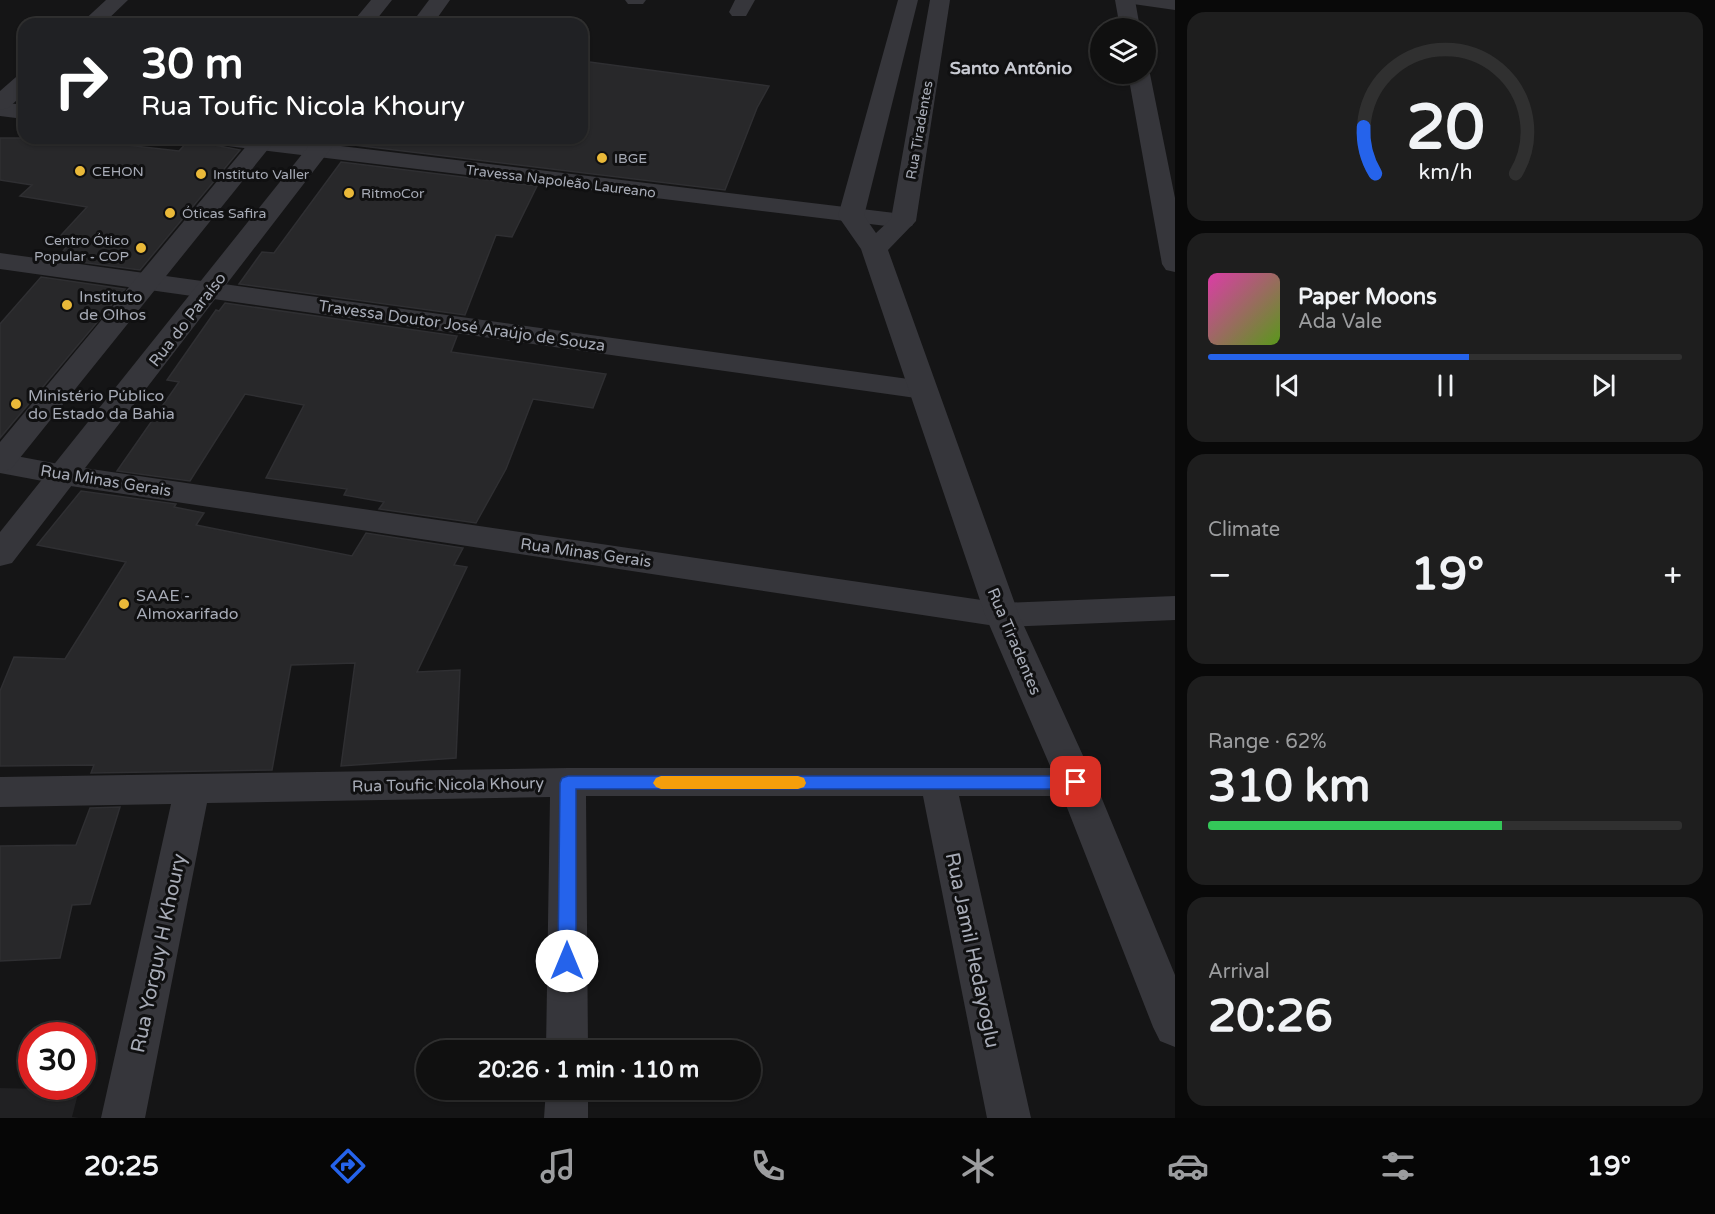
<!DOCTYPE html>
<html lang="en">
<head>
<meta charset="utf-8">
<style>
	body { margin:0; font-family:"Varela Round",sans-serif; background:#1e1e1e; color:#f1f3f6; height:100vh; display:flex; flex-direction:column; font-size:22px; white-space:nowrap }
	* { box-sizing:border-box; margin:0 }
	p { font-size:20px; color:#9c9d9f }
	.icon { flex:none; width:33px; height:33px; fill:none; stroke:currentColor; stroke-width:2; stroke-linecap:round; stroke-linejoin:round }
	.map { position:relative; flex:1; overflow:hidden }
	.panel { display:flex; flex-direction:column; gap:12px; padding:12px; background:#090909; width:540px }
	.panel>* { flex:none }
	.hud { position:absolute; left:18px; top:18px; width:570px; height:126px; border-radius:18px; box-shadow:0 2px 4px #0004,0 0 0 2px #303030; background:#202124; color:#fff; overflow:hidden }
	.controls { position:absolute; left:1090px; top:18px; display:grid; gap:12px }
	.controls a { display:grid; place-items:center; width:66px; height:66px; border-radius:50%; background:#101010; box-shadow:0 2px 4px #0004,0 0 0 2px #303030; font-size:30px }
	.speed { position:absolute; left:18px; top:1022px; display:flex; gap:12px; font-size:30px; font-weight:700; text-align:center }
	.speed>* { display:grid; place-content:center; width:78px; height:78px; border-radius:50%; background:#101010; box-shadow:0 2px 4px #0004,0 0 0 2px #303030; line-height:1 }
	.speed .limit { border:9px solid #d22; background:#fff; color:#111 }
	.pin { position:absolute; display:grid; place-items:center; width:51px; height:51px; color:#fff; margin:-26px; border-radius:12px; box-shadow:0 3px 9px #0006 }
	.me { position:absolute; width:66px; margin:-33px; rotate:0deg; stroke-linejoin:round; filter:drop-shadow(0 0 4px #0008) }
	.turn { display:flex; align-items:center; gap:21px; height:126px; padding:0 24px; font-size:27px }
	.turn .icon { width:78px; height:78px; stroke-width:2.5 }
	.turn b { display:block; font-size:42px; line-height:51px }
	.big { font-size:45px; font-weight:700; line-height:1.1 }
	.panel .card { flex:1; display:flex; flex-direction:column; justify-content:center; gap:9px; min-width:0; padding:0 21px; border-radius:18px; background:#1e1e1e }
	.panel .dial { align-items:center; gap:0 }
	.dial svg { height:156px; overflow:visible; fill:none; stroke:#303030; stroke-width:7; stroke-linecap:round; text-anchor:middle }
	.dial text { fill:#f1f3f6; stroke:none }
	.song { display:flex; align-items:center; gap:18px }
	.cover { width:72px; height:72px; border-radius:9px; background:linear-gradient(135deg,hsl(320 70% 55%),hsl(90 70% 35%)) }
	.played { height:6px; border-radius:3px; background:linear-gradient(90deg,#2563eb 55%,#303030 55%) }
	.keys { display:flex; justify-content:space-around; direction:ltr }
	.heat { display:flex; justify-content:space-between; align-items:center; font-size:33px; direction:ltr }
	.charge { height:9px; border-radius:4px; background:linear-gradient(90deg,#34c759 62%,#303030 0) }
	.trip { position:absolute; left:416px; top:1040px; width:345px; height:60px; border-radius:30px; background:#101010; box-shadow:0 2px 4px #0004,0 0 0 2px #303030; font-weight:700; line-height:60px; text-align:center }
	.tab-bar { display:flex; height:96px; justify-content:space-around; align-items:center; background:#060606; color:#9c9d9f }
	.tab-bar .icon { width:42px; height:42px }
	.tab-bar .active { color:#2563eb }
	.tab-bar b { font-size:27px; color:#f1f3f6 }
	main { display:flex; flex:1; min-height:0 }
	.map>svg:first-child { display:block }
	.built { fill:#212123 }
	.building { fill:#28282a; stroke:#2f2f32; stroke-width:1.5 }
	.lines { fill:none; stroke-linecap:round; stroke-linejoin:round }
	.minor { fill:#36363b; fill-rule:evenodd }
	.tertiary { fill:#36363b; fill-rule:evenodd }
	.route { fill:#2563eb; stroke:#184099; stroke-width:1.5 }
	.slow { fill:#f59e0b }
	.poi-dot { fill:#eab939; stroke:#101011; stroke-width:2 }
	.labels { text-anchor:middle; stroke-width:6; stroke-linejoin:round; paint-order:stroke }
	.far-street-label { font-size:14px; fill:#a7abb6; stroke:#101011 }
	.far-poi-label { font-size:14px; fill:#a7abb6; stroke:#101011; text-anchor:start }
	.poi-label { font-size:16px; fill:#a7abb6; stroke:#101011; text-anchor:start }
	.street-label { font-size:16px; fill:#a7abb6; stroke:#101011 }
	.far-district-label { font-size:18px; font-weight:bold; fill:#c8cad2; stroke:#101011 }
	.near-street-label { font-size:20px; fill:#a7abb6; stroke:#101011 }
</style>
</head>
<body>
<main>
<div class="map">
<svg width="1175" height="1118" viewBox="0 0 1175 1118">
	<rect width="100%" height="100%" fill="#151516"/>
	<path class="built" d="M0,1088L79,1090L72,1117L79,1118H0Z"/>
	<path class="building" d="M582,61L769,86L757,108L725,190L353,145L359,138H582Z
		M0,138H64L179,151L189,140L240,150L140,270L57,259L67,246L53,244L87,207L20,196L32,185L0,180Z
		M341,162L537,186L512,237L496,235L465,315L239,284L262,252L274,253Z
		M41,277L125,289L0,438V324Z
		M225,303L457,336L451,352L606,374L593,408L533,399L506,469L476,523L379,509L384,502L344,495L347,489L266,478L304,405L245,394L190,481L117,471L179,382L167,380L216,310L219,311Z
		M81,491L176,504L174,507L204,513L196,525L352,556L366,533L463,548L454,565L467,567L417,672L460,670L456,758L341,766L355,663L291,665L272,770L91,773L94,765L0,766V691L14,657L65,659L126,562L37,545Z
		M120,807L90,904L72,905L60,958L0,961V846L76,845L90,808Z"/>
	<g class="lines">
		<path class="minor" d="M625,0H646L643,4H628Z
			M735,0H755L746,16H732L729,12Z
			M1130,0H1175V10L1133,4Z
			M0,102L24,105V119L0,116Z
			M208,138H275L903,214L912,216L915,221L912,226L903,228L219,145L211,143Z
			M0,253L923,381L933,384L937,390L933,396L923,399L0,269Z
			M0,453L64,465L1002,603L1175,596V620L1002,627L64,485L0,473Z
			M568,768H1076L1089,772L1094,782L1089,792L1076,796H959L1031,1118H987L923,796H586L588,1050H546L550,797L207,803L145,1118H101L171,804L0,807V777Z
			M546,1089H588V1118H544Z"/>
		<path class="tertiary" d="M106,0H128L103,24H80Z
			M371,0H392L373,24H351Z
			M429,0H450L433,24H411Z
			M898,0H918L864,216L876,233L891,219L930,0H950L916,221L888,250L1019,615L1095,782L1175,975V1047L1160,1041L1153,1027L1057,782L985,615L861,249L838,216Z
			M1115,0H1135L1140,28H1120Z
			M1146,69L1150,74L1175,198V272L1166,270L1162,264L1128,74H1146Z
			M24,75V94L8,108L0,110V91L16,77Z
			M253,138H277L11,469L0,472V442Z
			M315,138H339L12,563L0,566V532Z"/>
	</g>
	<path class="route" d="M568,776H1076L1082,778L1084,782L1082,787L1076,789H576V961L573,966L567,969L561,966L558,961L560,783L562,778Z"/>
	<path class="slow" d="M661,776H798L804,778L806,783L804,787L798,789H661L656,787L653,783L656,778Z"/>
	<g class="poi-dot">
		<circle cx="602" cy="158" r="6"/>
		<circle cx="80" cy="171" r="6"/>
		<circle cx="201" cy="174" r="6"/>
		<circle cx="349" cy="193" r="6"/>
		<circle cx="170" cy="213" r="6"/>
		<circle cx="141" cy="248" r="6"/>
		<circle cx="67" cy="305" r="6"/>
		<circle cx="16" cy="404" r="6"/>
		<circle cx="124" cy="604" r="6"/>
	</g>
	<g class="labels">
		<g class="far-street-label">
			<text transform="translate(919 130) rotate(-80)" y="5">Rua Tiradentes</text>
			<text transform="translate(561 181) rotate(7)" y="5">Travessa Napoleão Laureano</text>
		</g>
		<g class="far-poi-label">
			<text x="614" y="163">IBGE</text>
			<text x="92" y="176">CEHON</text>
			<text x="213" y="179">Instituto Valler</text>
			<text x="361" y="198">RitmoCor</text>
			<text x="182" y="218">Óticas Safira</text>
			<text x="129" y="245" text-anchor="end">Centro Ótico<tspan x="129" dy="16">Popular - COP</tspan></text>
		</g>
		<g class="poi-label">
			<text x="79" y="302">Instituto<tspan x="79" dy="18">de Olhos</tspan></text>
			<text x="28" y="401">Ministério Público<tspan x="28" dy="18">do Estado da Bahia</tspan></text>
			<text x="136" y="601">SAAE -<tspan x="136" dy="18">Almoxarifado</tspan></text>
		</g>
		<g class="street-label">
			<text transform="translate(187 319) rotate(-52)" y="6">Rua do Paraíso</text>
			<text transform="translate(462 325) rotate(8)" y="6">Travessa Doutor José Araújo de Souza</text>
			<text transform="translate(106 480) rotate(9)" y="6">Rua Minas Gerais</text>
			<text transform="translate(586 552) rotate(8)" y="6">Rua Minas Gerais</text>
			<text transform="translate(1015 641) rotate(67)" y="6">Rua Tiradentes</text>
			<text transform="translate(448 784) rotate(-1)" y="6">Rua Toufic Nicola Khoury</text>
		</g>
		<g class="far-district-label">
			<text x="1011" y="74">Santo Antônio</text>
		</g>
		<g class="near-street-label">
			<text transform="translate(973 950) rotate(78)" y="7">Rua Jamil Hedayoglu</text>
			<text transform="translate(158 953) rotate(-78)" y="7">Rua Yorguy H Khoury</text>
		</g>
	</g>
</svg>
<div class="controls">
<a><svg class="icon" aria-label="layers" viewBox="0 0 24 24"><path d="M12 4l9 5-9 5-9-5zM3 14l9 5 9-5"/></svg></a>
</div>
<div class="speed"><div class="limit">30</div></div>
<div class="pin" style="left:1076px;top:782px;background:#d93025"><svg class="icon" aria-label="arrive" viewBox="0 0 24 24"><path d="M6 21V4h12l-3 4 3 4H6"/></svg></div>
<svg class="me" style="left:567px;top:961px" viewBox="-20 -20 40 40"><circle r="19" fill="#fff"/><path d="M0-13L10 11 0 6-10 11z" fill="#2563eb"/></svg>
<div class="trip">20:26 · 1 min · 110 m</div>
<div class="hud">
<div class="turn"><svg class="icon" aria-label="right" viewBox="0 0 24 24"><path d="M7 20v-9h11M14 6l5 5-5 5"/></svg><div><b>30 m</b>Rua Toufic Nicola Khoury</div></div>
</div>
</div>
<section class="panel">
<div class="card dial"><svg viewBox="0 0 100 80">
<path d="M14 69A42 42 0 1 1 86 69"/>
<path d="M14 69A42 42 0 0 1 8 45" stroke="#2563eb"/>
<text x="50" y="56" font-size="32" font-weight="700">20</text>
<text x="50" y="72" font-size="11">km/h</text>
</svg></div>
<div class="card">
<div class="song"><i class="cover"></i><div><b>Paper Moons</b><p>Ada Vale</p></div></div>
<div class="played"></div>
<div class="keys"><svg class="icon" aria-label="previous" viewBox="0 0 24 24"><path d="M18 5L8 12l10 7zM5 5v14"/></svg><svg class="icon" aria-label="pause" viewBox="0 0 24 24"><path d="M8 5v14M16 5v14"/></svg><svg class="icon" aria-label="next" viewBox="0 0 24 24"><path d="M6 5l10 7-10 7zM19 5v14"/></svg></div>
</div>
<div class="card"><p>Climate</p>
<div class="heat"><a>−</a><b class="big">19°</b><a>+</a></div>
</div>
<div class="card"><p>Range · 62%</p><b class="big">310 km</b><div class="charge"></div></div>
<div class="card"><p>Arrival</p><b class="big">20:26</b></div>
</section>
</main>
<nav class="tab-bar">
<b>20:25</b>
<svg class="icon active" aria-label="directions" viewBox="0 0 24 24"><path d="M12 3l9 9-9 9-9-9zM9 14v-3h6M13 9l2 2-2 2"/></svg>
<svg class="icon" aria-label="music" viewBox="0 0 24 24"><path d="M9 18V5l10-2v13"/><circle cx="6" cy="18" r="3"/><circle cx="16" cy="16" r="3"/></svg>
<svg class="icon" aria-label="phone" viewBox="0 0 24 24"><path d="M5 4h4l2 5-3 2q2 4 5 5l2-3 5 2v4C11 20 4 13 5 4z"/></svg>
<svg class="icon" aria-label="climate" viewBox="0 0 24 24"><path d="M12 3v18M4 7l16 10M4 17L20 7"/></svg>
<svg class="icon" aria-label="car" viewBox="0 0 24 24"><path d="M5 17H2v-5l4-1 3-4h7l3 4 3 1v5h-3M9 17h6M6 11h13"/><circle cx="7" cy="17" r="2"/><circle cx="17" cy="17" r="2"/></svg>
<svg class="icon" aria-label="filters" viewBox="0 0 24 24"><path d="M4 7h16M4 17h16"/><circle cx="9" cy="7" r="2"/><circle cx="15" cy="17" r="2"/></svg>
<b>19°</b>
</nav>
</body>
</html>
